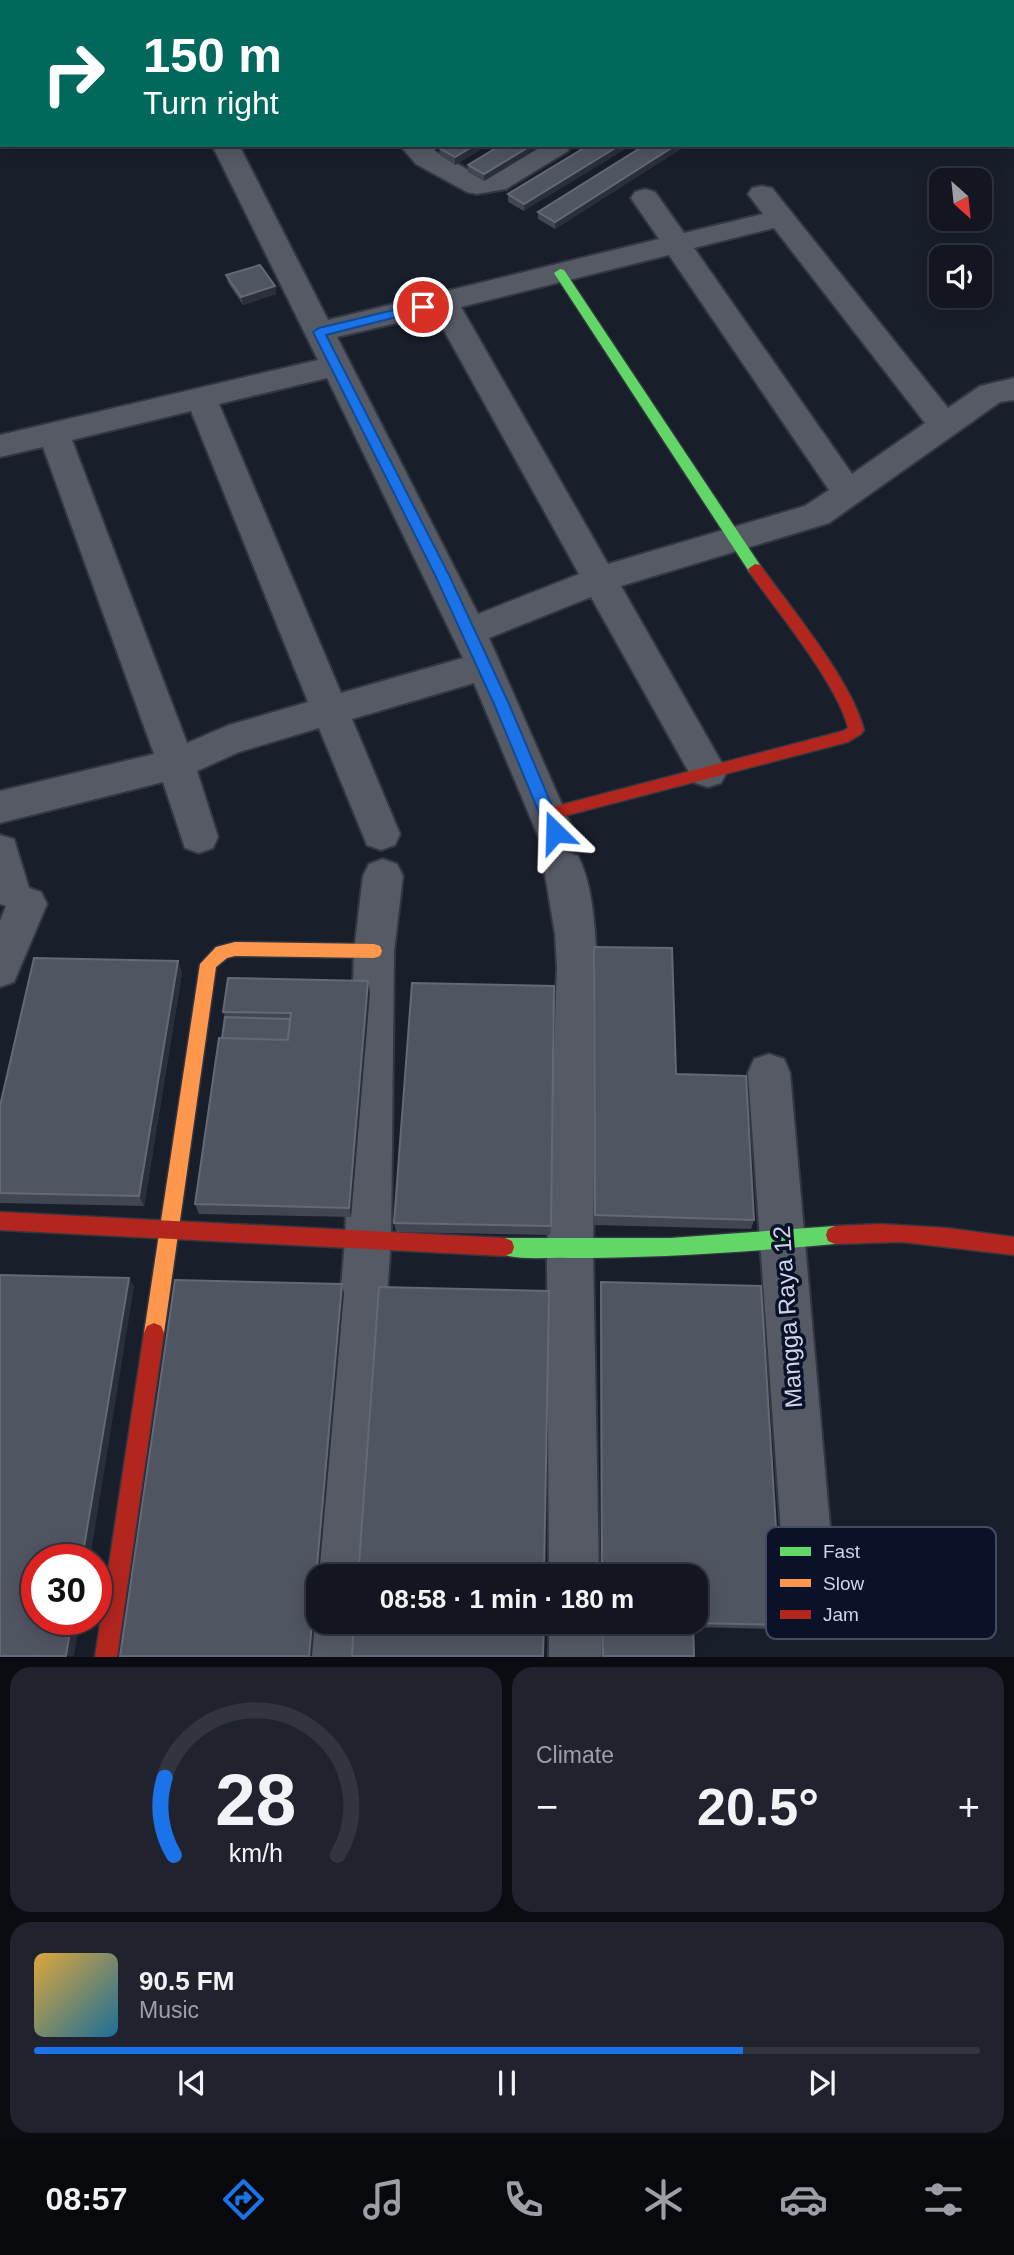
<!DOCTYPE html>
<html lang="en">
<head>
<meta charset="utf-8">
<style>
	body { margin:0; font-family:Helvetica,sans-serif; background:#20232d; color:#f1f3f6; height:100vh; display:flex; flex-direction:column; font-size:26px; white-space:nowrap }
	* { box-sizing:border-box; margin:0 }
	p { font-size:23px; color:#9d9fa5 }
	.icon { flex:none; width:38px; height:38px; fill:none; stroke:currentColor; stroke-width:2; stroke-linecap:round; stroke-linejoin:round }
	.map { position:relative; height:1657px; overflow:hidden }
	.panel { display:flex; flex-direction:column; gap:10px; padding:10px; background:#0a0c12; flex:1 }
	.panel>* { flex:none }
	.banner { position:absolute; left:0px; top:0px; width:1015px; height:147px; box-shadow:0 4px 18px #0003,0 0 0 2px #32353e; background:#00695c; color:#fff; overflow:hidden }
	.needle { width:46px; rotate:153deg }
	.fabs { position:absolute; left:929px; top:168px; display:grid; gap:14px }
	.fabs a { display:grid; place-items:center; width:63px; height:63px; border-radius:14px; background:#131620; box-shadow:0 4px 18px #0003,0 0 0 2px #32353e; font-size:35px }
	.speed { position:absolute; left:21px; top:1544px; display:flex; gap:14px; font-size:35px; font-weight:700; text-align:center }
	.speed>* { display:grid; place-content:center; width:91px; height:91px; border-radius:50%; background:#131620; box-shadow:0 4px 18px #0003,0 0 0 2px #32353e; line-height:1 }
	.speed .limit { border:10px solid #d22; background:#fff; color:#111 }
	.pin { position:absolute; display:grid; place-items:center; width:60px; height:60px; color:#fff; margin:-30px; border:4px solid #fff; border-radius:50%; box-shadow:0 2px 7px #0007 }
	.me { position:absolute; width:77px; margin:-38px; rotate:338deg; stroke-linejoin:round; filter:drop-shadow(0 0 5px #0008) }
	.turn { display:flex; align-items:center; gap:24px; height:147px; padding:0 28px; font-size:32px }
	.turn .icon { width:91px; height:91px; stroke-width:2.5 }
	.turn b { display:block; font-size:49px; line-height:60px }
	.big { font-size:52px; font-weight:800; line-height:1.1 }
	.panel .widget { flex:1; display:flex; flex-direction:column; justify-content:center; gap:10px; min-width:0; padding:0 24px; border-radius:21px; background:#20232d }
	.panel .dial { align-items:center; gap:0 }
	.dial svg { height:182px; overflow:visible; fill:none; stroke:#32353e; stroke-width:7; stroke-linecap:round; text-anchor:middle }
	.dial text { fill:#f1f3f6; stroke:none }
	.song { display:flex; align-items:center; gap:21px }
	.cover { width:84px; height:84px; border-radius:10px; background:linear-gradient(135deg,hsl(40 70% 55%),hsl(200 70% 35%)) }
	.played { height:7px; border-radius:4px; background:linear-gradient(90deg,#1a73e8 75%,#32353e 75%) }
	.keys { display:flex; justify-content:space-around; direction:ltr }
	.heat { display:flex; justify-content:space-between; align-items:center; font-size:38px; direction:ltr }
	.panel .tiles { flex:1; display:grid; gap:10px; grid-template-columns:1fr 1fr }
	.widget:last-child { grid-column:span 2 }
	.trip { position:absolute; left:306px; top:1564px; width:402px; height:70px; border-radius:21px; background:#131620; box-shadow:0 4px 18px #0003,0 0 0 2px #32353e; font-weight:800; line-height:70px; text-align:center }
	.dock { display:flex; height:112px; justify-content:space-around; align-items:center; background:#08090d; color:#9d9fa5 }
	.dock .icon { width:49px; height:49px }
	.dock .on { color:#1a73e8 }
	.dock b { font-size:32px; color:#f1f3f6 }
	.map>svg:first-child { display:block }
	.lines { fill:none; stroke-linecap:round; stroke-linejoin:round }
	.street-casing { stroke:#333741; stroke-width:4 }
	.fast-casing { stroke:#333741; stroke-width:3 }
	.slow-casing { stroke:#333741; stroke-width:3 }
	.jam-casing { stroke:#333741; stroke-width:3 }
	.street { fill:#565a65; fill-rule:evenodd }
	.fast { fill:#63d668; fill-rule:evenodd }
	.slow { fill:#ff974d; fill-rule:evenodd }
	.jam { fill:#b3261e; fill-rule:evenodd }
	.wall { fill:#424652 }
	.shaded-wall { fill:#2b2f3c }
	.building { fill:#505562; stroke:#646977; stroke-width:2 }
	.route { fill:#1a73e8; stroke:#114b97; stroke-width:2 }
	.labels { text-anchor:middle; stroke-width:7; stroke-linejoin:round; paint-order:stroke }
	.near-street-label { font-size:24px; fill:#cdd5e6; stroke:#091229 }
	.key { fill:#091229; stroke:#444c62; stroke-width:2 }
	.key-label { font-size:19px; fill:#cdd5e6 }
</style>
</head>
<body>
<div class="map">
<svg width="1014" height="1657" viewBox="0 0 1014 1657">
	<rect width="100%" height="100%" fill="#191e2b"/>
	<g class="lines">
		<g class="street-casing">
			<path id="street" d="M141,0H165L166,2H141Z
				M379,0H405L378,2Z
				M523,0H549L522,2Z
				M656,0H682L655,2Z
				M750,0H777L778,2H751Z
				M886,0H913L914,2H887Z
				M923,0H949L922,2Z
				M1014,25V41L1013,42V26Z
				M1013,115H1014V131H1013Z
				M212,145H239L328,320L659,239L631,198L635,192L645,189L655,192L684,233L763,214L748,194L752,188L762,186L772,188L948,408L980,386L1014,378V400L1000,402L829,523L621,586L727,772L721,783L708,787L695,783L591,597L489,638L574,832L569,843L555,848L541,843L474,683L352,719L400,834L395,845L381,850L367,845L319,728L239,752L197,771L218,837L213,848L199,853L185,848L163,782L0,823V791L154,754L43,447L0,457V435L318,360ZM774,228L925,423L852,474L694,248ZM669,255L829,490L805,506L608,564L461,307ZM435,314L579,574L478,614L337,337ZM327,378L463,658L341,693L219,404ZM191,411L308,702L229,725L187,743L72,440Z
				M404,145H432L436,152L481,177L488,176L538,145H571L568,151L506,189L477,194L467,192L416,164L403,149Z
				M0,835L14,839L29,888L41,892L47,904L14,982L0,987V921L6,906L0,904Z
				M564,851L578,856C594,888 595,932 597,967L593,1250L599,1577H549L547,1250L557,967L555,934L544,868L550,856Z
				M383,859L397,864L403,876L394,951L391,1241L366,1577H318V1584L316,1577L345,1241L354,951L363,876L369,864Z
				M769,1054L784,1059L790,1073L833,1561L826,1579L808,1586L790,1579L783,1561L748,1073L754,1059Z
				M318,1604V1622H363L360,1657H308L311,1622Z
				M549,1622H601V1657H549Z"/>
		</g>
		<g class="fast-casing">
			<path id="fast" d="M560,269L564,270L760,565L762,569L760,573H750L554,273Z
				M835,1226L842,1229L844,1235L842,1241L835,1244C746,1252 657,1258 568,1258C546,1257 518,1261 498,1253L496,1247L498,1241L505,1238H670Z"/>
		</g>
		<g class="slow-casing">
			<path id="slow" d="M235,942L374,944L380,946L382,951L380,956L374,958L235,956L227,958L216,967L164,1333L161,1340L154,1343L147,1340L144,1333L200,964L216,947Z"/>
		</g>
		<g class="jam-casing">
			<path id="jam" d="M755,564L760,565C790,607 852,681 864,730L861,734L848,742L549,820L543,819L541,814L543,809L549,808L843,731L848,728C838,685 777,611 750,573L748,569Z
				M0,1212L505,1238L512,1241L514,1247L512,1253L505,1256L0,1230Z
				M880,1224L947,1228L1014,1237V1255L902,1242L835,1244L828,1241L826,1235L828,1229L835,1226Z
				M154,1323L161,1326L164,1333L117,1657H95L144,1333L147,1326Z"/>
		</g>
		<use href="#street" class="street"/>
		<use href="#fast" class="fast"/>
		<use href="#slow" class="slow"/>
		<use href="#jam" class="jam"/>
	</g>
	<path class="wall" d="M781,0H826L829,2H785Z
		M832,0H878L881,2H836Z
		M488,145L455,165L440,155L439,148Z
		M501,145H544L484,181L468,172V165Z
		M589,145L524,211L508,202V194Z
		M687,145L555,229L538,219V212Z
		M226,275L275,286L276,294L243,305L228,283Z
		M594,947L676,1074L754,1220L751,1229L594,1225L593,959Z
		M178,961L182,973L144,1206L0,1203V1106Z
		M368,981L370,992L351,1217L199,1214L195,1204L225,1017L223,1012Z
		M394,1223L551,1226L550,1235L396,1232Z
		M601,1282L782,1625L777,1629L693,1627L694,1656H601V1622H696V1577H601L600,1290Z"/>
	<path class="shaded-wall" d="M429,0H444L440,2H426Z
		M488,0H503L499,2H485Z
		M576,0H590L586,2H573Z
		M628,0H641L638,2H625Z
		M475,145H488L455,165V157Z
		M532,145H544L484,181V174Z
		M620,145H632L524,211V204Z
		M676,145H687L555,229V222Z
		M275,286L276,294L243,305L241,297Z
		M178,961L182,973L144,1206L139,1196Z
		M368,981L370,992L351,1217L349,1208Z
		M129,1278L134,1287L90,1559H82Z
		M342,1284L344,1293L312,1656H309Z
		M72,1619H80L74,1656H66Z"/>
	<path class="building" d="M402,0H429L426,2H399Z
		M461,0H488L485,2H457Z
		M549,0H576L573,2H546Z
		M601,0H628L625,2H598Z
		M711,0H739L743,2H714Z
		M797,0H826L829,2H801Z
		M849,0H878L881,2H853Z
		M444,145H475L455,157L439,148Z
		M501,145H532L484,174L468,165Z
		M589,145H620L524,204L508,194Z
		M645,145H676L555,222L538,212Z
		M260,265L275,286L241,297L226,275Z
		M594,947L672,948L676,1074L746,1076L754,1220L595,1215Z
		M34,958L178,961L139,1196L0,1193V1106Z
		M228,978L368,981L349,1208L195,1204L219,1038L288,1040L291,1013L223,1012Z
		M412,983L554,986L551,1226L394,1223Z
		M225,1017L290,1019L288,1040L222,1038Z
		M0,1275L129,1278L82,1559H37V1619H72L66,1656H0Z
		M175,1280L342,1284L309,1656H120Z
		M601,1282L761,1286L782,1625L693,1623L694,1656H603L602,1622H696V1577H602Z
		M379,1287L549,1291L544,1577H358Z
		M354,1622H544L543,1656H352Z"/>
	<path class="route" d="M423,303L428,304V309L326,335L449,575L509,704L563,832L561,837H550L547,832L494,704L435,575L313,332L319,328Z"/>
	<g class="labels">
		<g class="near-street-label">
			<text transform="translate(788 1317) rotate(-94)" y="8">Mangga Raya 12</text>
		</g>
	</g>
	<rect x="766" y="1527" width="230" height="112" rx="10" class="key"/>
	<rect x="780" y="1547" width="31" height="9" fill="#63d668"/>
	<rect x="780" y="1579" width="31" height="8" fill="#ff974d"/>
	<rect x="780" y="1610" width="31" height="9" fill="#b3261e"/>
	<g class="key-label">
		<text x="823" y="1558">Fast</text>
		<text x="823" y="1590">Slow</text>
		<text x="823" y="1621">Jam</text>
	</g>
</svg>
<div class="fabs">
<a><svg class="needle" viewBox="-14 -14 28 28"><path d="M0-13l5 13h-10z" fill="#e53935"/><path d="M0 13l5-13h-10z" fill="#9d9fa5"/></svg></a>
<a><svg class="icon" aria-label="sound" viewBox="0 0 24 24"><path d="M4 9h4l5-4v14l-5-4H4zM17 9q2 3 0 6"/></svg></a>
</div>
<div class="speed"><div class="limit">30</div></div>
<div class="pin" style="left:423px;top:307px;background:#d93025"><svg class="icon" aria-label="arrive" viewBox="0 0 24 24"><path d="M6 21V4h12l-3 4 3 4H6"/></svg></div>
<svg class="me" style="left:555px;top:832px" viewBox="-20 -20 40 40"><path d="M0-17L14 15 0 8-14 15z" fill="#1a73e8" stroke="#fff" stroke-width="4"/></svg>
<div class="trip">08:58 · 1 min · 180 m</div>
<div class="banner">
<div class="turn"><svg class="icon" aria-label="right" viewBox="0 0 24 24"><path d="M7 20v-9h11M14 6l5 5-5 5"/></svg><div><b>150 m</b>Turn right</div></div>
</div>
</div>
<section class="panel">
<div class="tiles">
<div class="widget dial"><svg viewBox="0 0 100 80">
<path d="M14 69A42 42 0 1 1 86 69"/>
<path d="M14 69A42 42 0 0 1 10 35" stroke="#1a73e8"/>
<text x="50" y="56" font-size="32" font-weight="700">28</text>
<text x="50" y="72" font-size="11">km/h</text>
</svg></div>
<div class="widget"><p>Climate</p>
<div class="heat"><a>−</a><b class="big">20.5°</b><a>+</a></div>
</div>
<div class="widget">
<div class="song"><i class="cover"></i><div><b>90.5 FM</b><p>Music</p></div></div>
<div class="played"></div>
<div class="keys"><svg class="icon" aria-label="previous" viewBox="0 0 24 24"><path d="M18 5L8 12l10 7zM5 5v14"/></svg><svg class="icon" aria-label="pause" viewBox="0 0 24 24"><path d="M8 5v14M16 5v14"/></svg><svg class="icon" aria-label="next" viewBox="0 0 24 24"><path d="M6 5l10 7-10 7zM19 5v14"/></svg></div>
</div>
</div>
</section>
<nav class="dock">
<b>08:57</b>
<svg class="icon on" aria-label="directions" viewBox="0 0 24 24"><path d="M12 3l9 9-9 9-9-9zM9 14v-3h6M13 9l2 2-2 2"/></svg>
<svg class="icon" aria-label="music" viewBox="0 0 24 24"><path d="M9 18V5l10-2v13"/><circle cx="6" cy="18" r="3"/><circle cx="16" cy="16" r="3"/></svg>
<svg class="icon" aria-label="phone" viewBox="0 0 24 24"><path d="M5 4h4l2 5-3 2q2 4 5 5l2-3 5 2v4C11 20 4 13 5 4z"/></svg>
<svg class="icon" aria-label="climate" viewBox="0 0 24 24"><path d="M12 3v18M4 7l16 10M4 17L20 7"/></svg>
<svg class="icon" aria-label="car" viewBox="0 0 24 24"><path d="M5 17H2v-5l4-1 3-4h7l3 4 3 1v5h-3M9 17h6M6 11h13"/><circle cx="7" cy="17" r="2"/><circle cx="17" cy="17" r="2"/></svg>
<svg class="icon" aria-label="filters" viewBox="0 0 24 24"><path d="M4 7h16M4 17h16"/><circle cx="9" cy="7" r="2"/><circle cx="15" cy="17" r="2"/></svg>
</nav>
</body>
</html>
